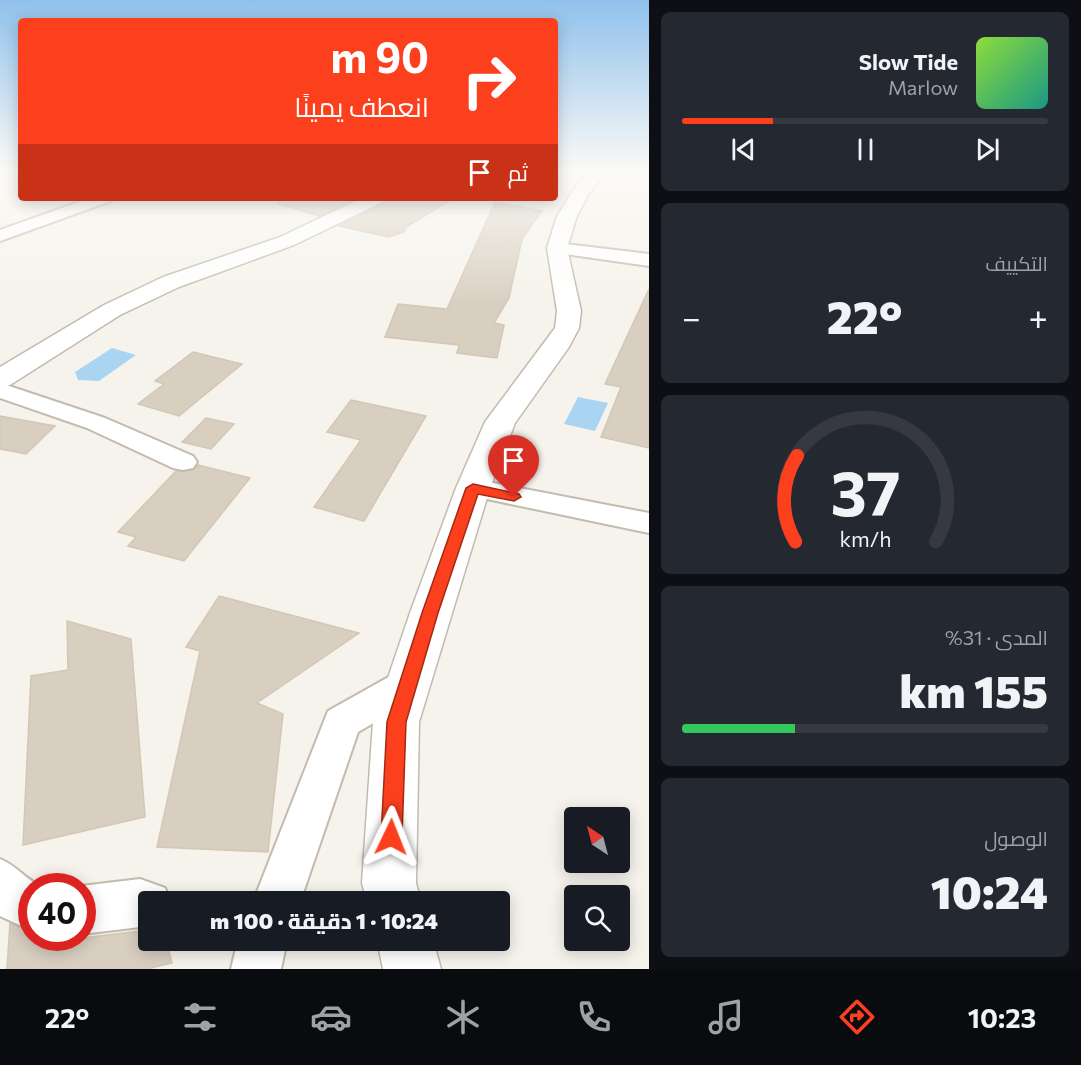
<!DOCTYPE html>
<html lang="ar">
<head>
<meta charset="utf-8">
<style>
	body { margin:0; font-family:Commissioner,Cairo,sans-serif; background:#242831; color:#f1f3f6; direction:rtl; height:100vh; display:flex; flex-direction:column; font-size:22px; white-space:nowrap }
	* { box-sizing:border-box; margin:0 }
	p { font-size:20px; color:#9ea1a6 }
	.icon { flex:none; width:33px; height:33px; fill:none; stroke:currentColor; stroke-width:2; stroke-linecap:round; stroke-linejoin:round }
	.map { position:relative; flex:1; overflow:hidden; direction:ltr }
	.sheet { display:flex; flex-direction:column; gap:12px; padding:12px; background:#0d0f14; width:432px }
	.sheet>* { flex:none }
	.top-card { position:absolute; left:18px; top:18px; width:540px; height:183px; border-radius:6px; box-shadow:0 3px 15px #0003; direction:rtl; background:#fc3f1d; color:#fff; overflow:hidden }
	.needle { width:39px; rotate:324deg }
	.controls { position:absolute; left:564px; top:807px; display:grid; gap:12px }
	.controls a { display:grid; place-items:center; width:66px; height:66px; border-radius:6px; background:#171b24; box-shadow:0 3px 15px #0003; font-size:30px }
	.speed { position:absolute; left:18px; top:873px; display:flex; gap:12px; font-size:30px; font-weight:700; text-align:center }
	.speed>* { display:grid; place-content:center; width:78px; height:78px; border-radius:50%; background:#171b24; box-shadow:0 3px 15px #0003; line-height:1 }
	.speed .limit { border:9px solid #d22; background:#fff; color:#111 }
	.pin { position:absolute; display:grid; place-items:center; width:51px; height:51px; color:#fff; margin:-62px -26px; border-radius:50% 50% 50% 0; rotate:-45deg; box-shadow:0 0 6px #0007 }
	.pin .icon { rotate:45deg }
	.me { position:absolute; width:66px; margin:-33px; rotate:2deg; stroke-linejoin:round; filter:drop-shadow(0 0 4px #0008) }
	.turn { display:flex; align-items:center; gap:21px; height:126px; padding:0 30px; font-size:27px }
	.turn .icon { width:78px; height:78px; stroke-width:2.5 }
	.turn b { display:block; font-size:42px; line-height:51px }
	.then { display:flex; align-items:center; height:57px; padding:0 30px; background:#0003; gap:12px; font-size:22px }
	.big { font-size:45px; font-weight:800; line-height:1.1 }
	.sheet .tile { flex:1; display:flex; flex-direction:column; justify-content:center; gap:9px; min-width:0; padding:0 21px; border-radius:9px; background:#242831 }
	.sheet .dial { align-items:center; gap:0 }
	.dial svg { height:156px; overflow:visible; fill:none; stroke:#363941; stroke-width:7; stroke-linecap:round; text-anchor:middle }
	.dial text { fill:#f1f3f6; stroke:none }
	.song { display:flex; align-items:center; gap:18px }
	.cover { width:72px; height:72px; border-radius:9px; background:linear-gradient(135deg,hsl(90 70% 55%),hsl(170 70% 35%)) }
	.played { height:6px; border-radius:3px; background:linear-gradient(90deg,#fc3f1d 25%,#363941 25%) }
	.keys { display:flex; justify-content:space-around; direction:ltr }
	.heat { display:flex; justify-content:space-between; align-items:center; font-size:33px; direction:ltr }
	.charge { height:9px; border-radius:4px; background:linear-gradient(90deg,#34c759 31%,#363941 0) }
	.trip { position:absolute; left:138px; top:891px; width:372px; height:60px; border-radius:6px; background:#171b24; box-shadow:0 3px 15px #0003; font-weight:800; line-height:60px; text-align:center; direction:rtl }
	.menu { display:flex; height:96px; justify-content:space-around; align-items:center; background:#090b0e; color:#9ea1a6 }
	.menu .icon { width:42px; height:42px }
	.menu .active { color:#fc3f1d }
	.menu b { font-size:27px; color:#f1f3f6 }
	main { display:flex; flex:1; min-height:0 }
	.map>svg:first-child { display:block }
	.water { fill:#a9d4f2 }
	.building { fill:#d8cfc1; stroke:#d3c7b4; stroke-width:1.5 }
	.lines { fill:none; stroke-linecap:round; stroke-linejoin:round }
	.minor-casing { stroke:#c2bbae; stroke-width:4 }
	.tertiary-casing { stroke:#c2bbae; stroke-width:3 }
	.minor { fill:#fff; fill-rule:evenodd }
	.tertiary { fill:#fff; fill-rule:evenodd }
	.route { fill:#fc3f1d; stroke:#a42913; stroke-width:1.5 }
</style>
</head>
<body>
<main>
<section class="sheet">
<div class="tile">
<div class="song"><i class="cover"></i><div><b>Slow Tide</b><p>Marlow</p></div></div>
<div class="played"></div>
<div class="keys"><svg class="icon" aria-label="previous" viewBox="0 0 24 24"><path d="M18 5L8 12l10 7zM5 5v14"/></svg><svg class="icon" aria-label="pause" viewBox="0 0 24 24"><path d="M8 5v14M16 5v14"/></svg><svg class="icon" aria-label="next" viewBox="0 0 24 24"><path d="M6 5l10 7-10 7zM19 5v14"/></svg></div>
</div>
<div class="tile"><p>التكييف</p>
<div class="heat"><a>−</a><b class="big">22°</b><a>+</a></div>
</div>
<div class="tile dial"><svg viewBox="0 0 100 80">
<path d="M14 69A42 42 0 1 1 86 69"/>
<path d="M14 69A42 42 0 0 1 15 25" stroke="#fc3f1d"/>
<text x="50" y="56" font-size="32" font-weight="700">37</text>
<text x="50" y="72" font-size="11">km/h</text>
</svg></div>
<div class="tile"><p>المدى · 31%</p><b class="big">155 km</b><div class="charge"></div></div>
<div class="tile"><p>الوصول</p><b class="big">10:24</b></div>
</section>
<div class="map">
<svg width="649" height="969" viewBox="0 0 649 969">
	<rect width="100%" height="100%" fill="#f6f3ec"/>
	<path class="water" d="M112,348L136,355L99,381L78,380L75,372Z
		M578,397L608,403L595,431L564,424Z"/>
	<path class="building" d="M279,198H357L319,216L278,204Z
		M388,198H454L406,227L404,232L389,237L339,226L384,204Z
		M495,202L542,211L522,239L509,298L494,323L504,325L497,358L457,353L459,345L385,337L398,304L447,309Z
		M649,289V448L601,437L621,387L605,384Z
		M193,352L242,364L179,416L138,404L164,384L155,381Z
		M351,400L426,416L364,521L314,507L361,440L327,432Z
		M0,416L55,426L26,454L0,449Z
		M206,418L234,424L211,449L182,442Z
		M198,465L250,478L184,561L128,546L136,537L118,532L176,471L193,470Z
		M219,596L359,633L257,703L283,714L268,852L157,847L200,651L186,647Z
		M67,621L131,639L145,817L23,845L31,676L68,670Z
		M10,923L32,933V938H82L148,930V940H166L172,963L147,969H7Z"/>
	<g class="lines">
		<g class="minor-casing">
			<path id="minor" d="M90,198H113L111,201L0,241V230Z
				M557,243L649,254V266L551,252L548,248L551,244Z
				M0,383L105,418L193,456L197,462L193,468L183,470L173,468L87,428L0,398Z
				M473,479L649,513V533L463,494L459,488L463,482Z
				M407,670L420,674L426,685L420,696L358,732L300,902H253L328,711L394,674Z
				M0,859C19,867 23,878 41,886H32V931L0,916Z
				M140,879L165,888L170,902H148V928L140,927L82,934L81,886Z
				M238,940H287L281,969H231Z"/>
		</g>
		<g class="tertiary-casing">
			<path id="tertiary" d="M589,171H606L588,195L577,216L567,248L581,311L579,328L569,347L515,423L490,488L419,722L416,883L421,902H367L362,883L373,722L410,613L456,488L485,422L555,328L557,311L547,248L557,216L574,189Z
				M362,198H386L383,202L294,245L179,287L120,315L10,385L0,387V367L104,305L163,277L280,237Z
				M377,940H433L441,969H383Z"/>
		</g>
		<use href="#minor" class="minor"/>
		<use href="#tertiary" class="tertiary"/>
	</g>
	<linearGradient id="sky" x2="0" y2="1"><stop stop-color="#8fc1ec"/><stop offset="0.56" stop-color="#fbfaf6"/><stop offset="1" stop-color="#fbfaf6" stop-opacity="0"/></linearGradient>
	<rect width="649" height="306" fill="url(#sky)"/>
	<path class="route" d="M473,484L519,494L521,497L514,501L478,494L438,613L406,722L402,837L399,844L391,847L384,844L381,837L387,722L422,613L466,488Z"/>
</svg>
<div class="controls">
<a><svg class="needle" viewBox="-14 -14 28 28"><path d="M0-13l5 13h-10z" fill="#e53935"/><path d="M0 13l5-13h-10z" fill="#9ea1a6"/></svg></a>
<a><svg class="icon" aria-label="search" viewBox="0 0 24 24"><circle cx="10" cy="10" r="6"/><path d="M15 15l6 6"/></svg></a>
</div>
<div class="speed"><div class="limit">40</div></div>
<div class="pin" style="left:514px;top:497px;background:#d93025"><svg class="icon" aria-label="arrive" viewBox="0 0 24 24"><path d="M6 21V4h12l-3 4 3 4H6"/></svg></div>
<svg class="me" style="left:391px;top:837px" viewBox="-20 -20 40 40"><path d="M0-17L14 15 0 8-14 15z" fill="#fc3f1d" stroke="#fff" stroke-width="4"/></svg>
<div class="trip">10:24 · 1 دقيقة · 100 m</div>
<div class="top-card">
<div class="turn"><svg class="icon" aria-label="right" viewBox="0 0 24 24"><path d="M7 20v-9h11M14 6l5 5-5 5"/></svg><div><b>90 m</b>انعطف يمينًا</div></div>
<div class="then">ثم<svg class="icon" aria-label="arrive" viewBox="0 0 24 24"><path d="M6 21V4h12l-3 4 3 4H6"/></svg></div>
</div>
</div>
</main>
<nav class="menu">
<b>10:23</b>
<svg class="icon active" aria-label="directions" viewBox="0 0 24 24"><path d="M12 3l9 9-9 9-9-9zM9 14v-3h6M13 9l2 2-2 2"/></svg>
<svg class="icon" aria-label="music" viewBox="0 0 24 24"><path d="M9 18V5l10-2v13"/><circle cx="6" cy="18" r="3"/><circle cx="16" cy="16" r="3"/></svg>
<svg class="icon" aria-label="phone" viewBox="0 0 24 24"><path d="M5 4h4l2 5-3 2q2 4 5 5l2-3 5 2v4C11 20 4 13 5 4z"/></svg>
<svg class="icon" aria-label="climate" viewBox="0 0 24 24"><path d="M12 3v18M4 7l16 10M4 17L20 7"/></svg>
<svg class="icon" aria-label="car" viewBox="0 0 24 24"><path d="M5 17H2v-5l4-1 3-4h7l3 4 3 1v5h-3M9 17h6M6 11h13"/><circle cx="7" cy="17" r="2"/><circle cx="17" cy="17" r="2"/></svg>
<svg class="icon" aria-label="filters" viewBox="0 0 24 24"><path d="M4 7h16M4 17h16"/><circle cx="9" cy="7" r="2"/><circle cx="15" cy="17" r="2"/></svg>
<b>22°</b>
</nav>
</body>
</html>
